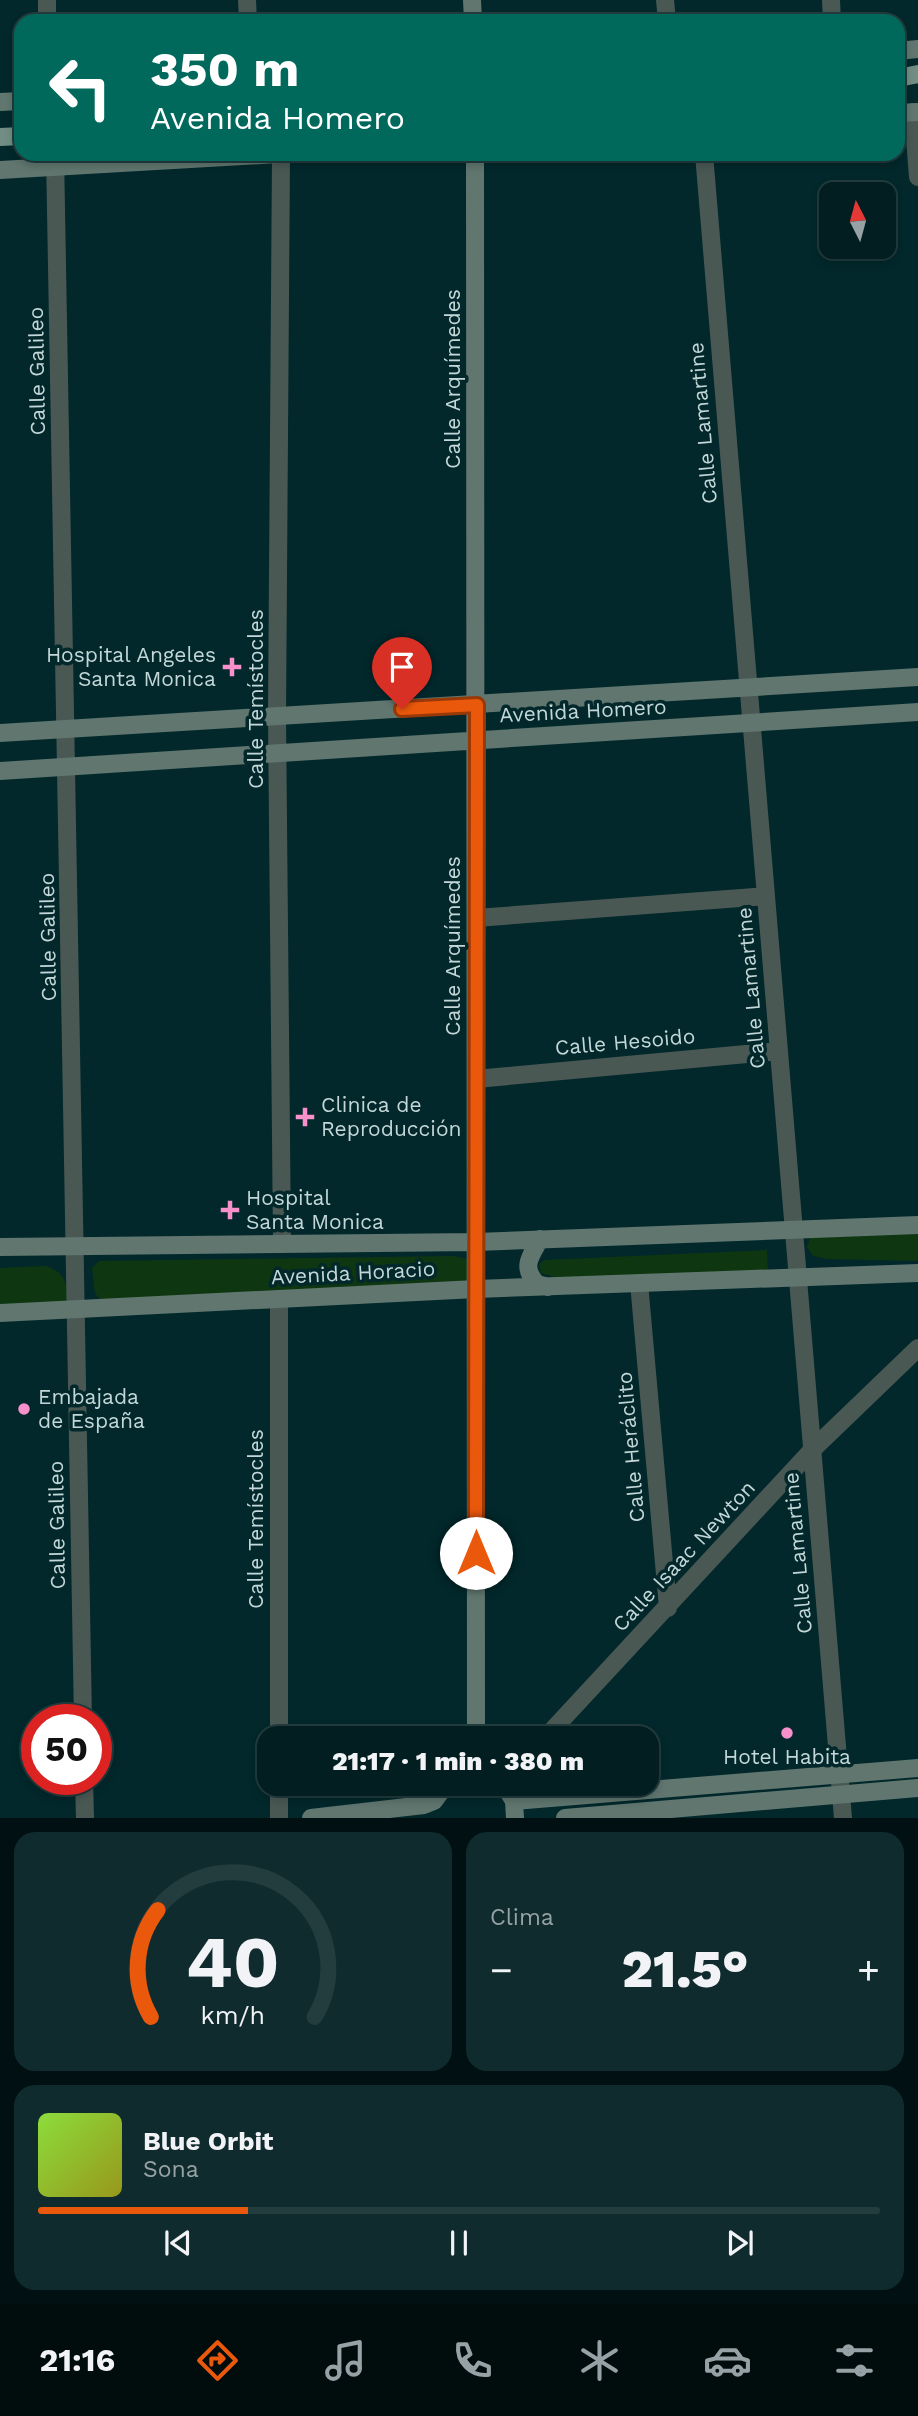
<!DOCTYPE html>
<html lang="es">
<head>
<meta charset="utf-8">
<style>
	body { margin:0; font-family:"Work Sans",sans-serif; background:#102b2d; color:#f1f3f6; height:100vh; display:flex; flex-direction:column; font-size:26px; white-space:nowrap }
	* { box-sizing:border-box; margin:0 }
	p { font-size:23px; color:#96a2a5 }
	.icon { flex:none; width:38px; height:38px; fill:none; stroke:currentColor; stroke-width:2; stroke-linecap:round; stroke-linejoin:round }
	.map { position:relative; height:1818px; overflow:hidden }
	.panel { display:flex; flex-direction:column; gap:14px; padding:14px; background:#011012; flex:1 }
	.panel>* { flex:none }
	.hud { position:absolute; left:14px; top:14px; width:891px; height:147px; border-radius:21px; box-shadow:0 4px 10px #0003,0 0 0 2px #233c3e; background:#00695c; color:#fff; overflow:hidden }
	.needle { width:46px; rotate:354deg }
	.buttons { position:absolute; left:819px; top:182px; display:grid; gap:14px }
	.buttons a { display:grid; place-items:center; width:77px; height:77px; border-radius:14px; background:#021e20; box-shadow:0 4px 10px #0003,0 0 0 2px #233c3e; font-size:35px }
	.speed { position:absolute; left:21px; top:1704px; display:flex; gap:14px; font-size:35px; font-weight:700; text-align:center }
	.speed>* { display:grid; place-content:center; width:91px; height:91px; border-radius:50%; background:#021e20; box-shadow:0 4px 10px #0003,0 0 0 2px #233c3e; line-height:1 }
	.speed .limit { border:10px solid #d22; background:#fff; color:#111 }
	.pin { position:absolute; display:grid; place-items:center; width:60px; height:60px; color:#fff; margin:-72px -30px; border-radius:50% 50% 50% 0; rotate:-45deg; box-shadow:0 0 7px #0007 }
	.pin .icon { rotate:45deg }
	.me { position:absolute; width:77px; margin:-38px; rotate:0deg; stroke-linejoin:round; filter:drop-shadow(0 0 5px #0008) }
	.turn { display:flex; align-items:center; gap:24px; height:147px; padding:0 21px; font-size:32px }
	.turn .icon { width:91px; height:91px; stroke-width:2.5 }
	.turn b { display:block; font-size:49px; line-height:60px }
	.big { font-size:52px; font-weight:800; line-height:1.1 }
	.panel .tile { flex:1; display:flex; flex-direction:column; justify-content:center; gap:10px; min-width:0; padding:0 24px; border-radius:21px; background:#102b2d }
	.panel .dial { align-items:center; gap:0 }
	.dial svg { height:182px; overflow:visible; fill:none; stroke:#233c3e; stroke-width:7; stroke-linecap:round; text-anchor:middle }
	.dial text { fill:#f1f3f6; stroke:none }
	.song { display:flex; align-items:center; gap:21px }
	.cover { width:84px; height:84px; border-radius:10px; background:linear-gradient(135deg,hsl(90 70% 55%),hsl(60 70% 35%)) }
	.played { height:7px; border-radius:4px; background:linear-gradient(90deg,#ea580c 25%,#233c3e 25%) }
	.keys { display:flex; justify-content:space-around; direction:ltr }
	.heat { display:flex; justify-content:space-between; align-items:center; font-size:38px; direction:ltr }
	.panel .tiles { flex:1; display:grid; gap:14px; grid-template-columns:1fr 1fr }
	.tile:last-child { grid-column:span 2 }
	.trip { position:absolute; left:257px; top:1726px; width:402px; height:70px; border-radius:21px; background:#021e20; box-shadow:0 4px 10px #0003,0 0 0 2px #233c3e; font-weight:800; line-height:70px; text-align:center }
	.tabs { display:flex; height:112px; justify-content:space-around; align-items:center; background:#010c0d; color:#96a2a5 }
	.tabs .icon { width:49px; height:49px }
	.tabs .active { color:#ea580c }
	.tabs b { font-size:32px; color:#f1f3f6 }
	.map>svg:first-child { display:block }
	.green { fill:#0e3711 }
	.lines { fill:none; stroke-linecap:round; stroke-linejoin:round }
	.street { stroke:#4a5854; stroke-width:18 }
	.secondary { stroke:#60766f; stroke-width:18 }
	.primary { stroke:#718d84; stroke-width:18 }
	.route-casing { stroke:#983908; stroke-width:18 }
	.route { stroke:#ea580c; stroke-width:12 }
	.poi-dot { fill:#f890cb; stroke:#02282b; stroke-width:2.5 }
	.labels { text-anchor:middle; stroke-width:7; stroke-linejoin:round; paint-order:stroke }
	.street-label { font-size:21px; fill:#c3d7d8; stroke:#02282b }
	.poi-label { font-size:21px; fill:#c3d7d8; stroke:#02282b; text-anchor:start }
</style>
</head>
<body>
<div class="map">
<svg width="918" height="1818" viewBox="0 0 918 1818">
	<rect width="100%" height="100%" fill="#02282b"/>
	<path class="green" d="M918,1227V1261L827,1259L813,1256L807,1247L812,1233Z
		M767,1250L768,1275L562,1279L541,1273L539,1264L545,1260Z
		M454,1256L471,1260L473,1284L101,1301L95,1293L92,1268L99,1261Z
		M46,1266C66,1272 68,1286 67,1305L0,1313V1268Z"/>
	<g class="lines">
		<path class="street" d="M47,0V21
			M247,0L248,21
			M665,0L667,21
			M831,0L832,21
			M913,112L918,177
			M55,154L83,1720
			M281,154L277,716L282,1243
			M704,154L843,1818
			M476,918L766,896
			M476,1079L779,1051
			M639,1283L668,1608
			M279,1299V1738
			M545,1738L812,1450L918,1348
			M84,1780L85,1818
			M279,1783V1818"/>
		<path class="secondary" d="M472,0L473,21
			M898,51L918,49
			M0,102L21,101
			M898,113L918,112
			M475,154L476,1738
			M0,170L278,154
			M0,733L918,677
			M0,771L918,712
			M540,1239C530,1257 521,1267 537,1284L548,1287
			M0,1247L476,1242L918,1225
			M0,1313L476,1289L918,1273
			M503,1783L514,1801L515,1818
			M514,1801L918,1768
			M311,1818L424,1805L434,1801L447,1783
			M565,1818L918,1788"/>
		<path class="primary" d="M898,78L918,74
			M0,137L21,136"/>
	</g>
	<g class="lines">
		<g class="route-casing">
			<path id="route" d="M402,709L477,705L476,1553"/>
		</g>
		<use href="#route" class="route"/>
	</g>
	<g class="poi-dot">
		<path d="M228.5 656.5h7v7h7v7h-7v7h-7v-7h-7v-7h7z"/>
		<path d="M301.5 1106.5h7v7h7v7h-7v7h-7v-7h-7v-7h7z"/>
		<path d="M226.5 1199.5h7v7h7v7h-7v7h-7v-7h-7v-7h7z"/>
		<circle cx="24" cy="1409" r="7"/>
		<circle cx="787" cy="1733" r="7"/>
	</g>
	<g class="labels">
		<g class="street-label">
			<text transform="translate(37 371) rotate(-91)" y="7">Calle Galileo</text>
			<text transform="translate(453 379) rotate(-90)" y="7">Calle Arquímedes</text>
			<text transform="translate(703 423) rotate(-95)" y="7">Calle Lamartine</text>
			<text transform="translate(256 699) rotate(-90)" y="7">Calle Temístocles</text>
			<text transform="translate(583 711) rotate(-3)" y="7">Avenida Homero</text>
			<text transform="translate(48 937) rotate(-91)" y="7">Calle Galileo</text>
			<text transform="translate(453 946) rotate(-90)" y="7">Calle Arquímedes</text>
			<text transform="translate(751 988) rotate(-95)" y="7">Calle Lamartine</text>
			<text transform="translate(625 1042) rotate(-5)" y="7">Calle Hesoido</text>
			<text transform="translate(353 1273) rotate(-3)" y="7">Avenida Horacio</text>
			<text transform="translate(631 1447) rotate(-95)" y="7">Calle Heráclito</text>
			<text transform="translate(256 1519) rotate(-90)" y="7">Calle Temístocles</text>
			<text transform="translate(57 1525) rotate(-91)" y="7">Calle Galileo</text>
			<text transform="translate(798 1553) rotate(-95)" y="7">Calle Lamartine</text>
			<text transform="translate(684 1556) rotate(-47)" y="7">Calle Isaac Newton</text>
		</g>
		<g class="poi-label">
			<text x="216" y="662" text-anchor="end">Hospital Angeles<tspan x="216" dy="24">Santa Monica</tspan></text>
			<text x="321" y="1112">Clinica de<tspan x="321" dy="24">Reproducción</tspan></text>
			<text x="246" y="1205">Hospital<tspan x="246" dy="24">Santa Monica</tspan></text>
			<text x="38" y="1404">Embajada<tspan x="38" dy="24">de España</tspan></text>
			<text x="787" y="1764" text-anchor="middle">Hotel Habita</text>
		</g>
	</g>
</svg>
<div class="buttons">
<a><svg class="needle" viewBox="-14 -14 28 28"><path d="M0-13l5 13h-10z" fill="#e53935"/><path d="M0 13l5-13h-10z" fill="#96a2a5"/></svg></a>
</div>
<div class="speed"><div class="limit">50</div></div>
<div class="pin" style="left:402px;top:709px;background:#d93025"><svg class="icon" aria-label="arrive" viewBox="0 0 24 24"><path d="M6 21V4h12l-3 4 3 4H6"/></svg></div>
<svg class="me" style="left:476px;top:1553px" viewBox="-20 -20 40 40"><circle r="19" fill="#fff"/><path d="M0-13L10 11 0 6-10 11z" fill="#ea580c"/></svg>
<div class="trip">21:17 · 1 min · 380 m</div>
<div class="hud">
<div class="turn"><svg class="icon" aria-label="left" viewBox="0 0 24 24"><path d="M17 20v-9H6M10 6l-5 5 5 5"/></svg><div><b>350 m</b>Avenida Homero</div></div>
</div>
</div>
<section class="panel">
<div class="tiles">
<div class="tile dial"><svg viewBox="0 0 100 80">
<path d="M14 69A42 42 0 1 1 86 69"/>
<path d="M14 69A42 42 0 0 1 17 22" stroke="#ea580c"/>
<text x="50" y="56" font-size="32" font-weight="700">40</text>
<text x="50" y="72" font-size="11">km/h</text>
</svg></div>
<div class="tile"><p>Clima</p>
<div class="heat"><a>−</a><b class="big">21.5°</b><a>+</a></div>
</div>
<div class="tile">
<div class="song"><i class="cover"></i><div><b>Blue Orbit</b><p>Sona</p></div></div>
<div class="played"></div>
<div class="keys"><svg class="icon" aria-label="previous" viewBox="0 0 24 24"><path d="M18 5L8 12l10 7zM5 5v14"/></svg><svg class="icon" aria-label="pause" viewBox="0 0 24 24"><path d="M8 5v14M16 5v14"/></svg><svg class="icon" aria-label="next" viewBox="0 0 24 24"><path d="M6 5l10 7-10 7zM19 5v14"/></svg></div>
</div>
</div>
</section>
<nav class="tabs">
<b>21:16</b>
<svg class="icon active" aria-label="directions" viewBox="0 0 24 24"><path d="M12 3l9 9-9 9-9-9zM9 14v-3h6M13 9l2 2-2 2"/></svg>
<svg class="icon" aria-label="music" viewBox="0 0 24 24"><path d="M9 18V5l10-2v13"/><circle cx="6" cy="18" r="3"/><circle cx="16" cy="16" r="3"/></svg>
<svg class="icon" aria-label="phone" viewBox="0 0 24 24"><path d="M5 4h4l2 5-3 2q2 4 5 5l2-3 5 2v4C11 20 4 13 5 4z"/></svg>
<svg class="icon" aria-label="climate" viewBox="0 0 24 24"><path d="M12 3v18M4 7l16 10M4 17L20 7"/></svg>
<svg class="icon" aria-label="car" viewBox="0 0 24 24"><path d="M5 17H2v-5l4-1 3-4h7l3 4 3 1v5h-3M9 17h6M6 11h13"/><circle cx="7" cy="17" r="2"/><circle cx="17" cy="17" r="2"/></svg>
<svg class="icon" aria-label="filters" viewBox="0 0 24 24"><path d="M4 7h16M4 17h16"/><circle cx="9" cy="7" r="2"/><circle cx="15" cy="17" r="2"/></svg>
</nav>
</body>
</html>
